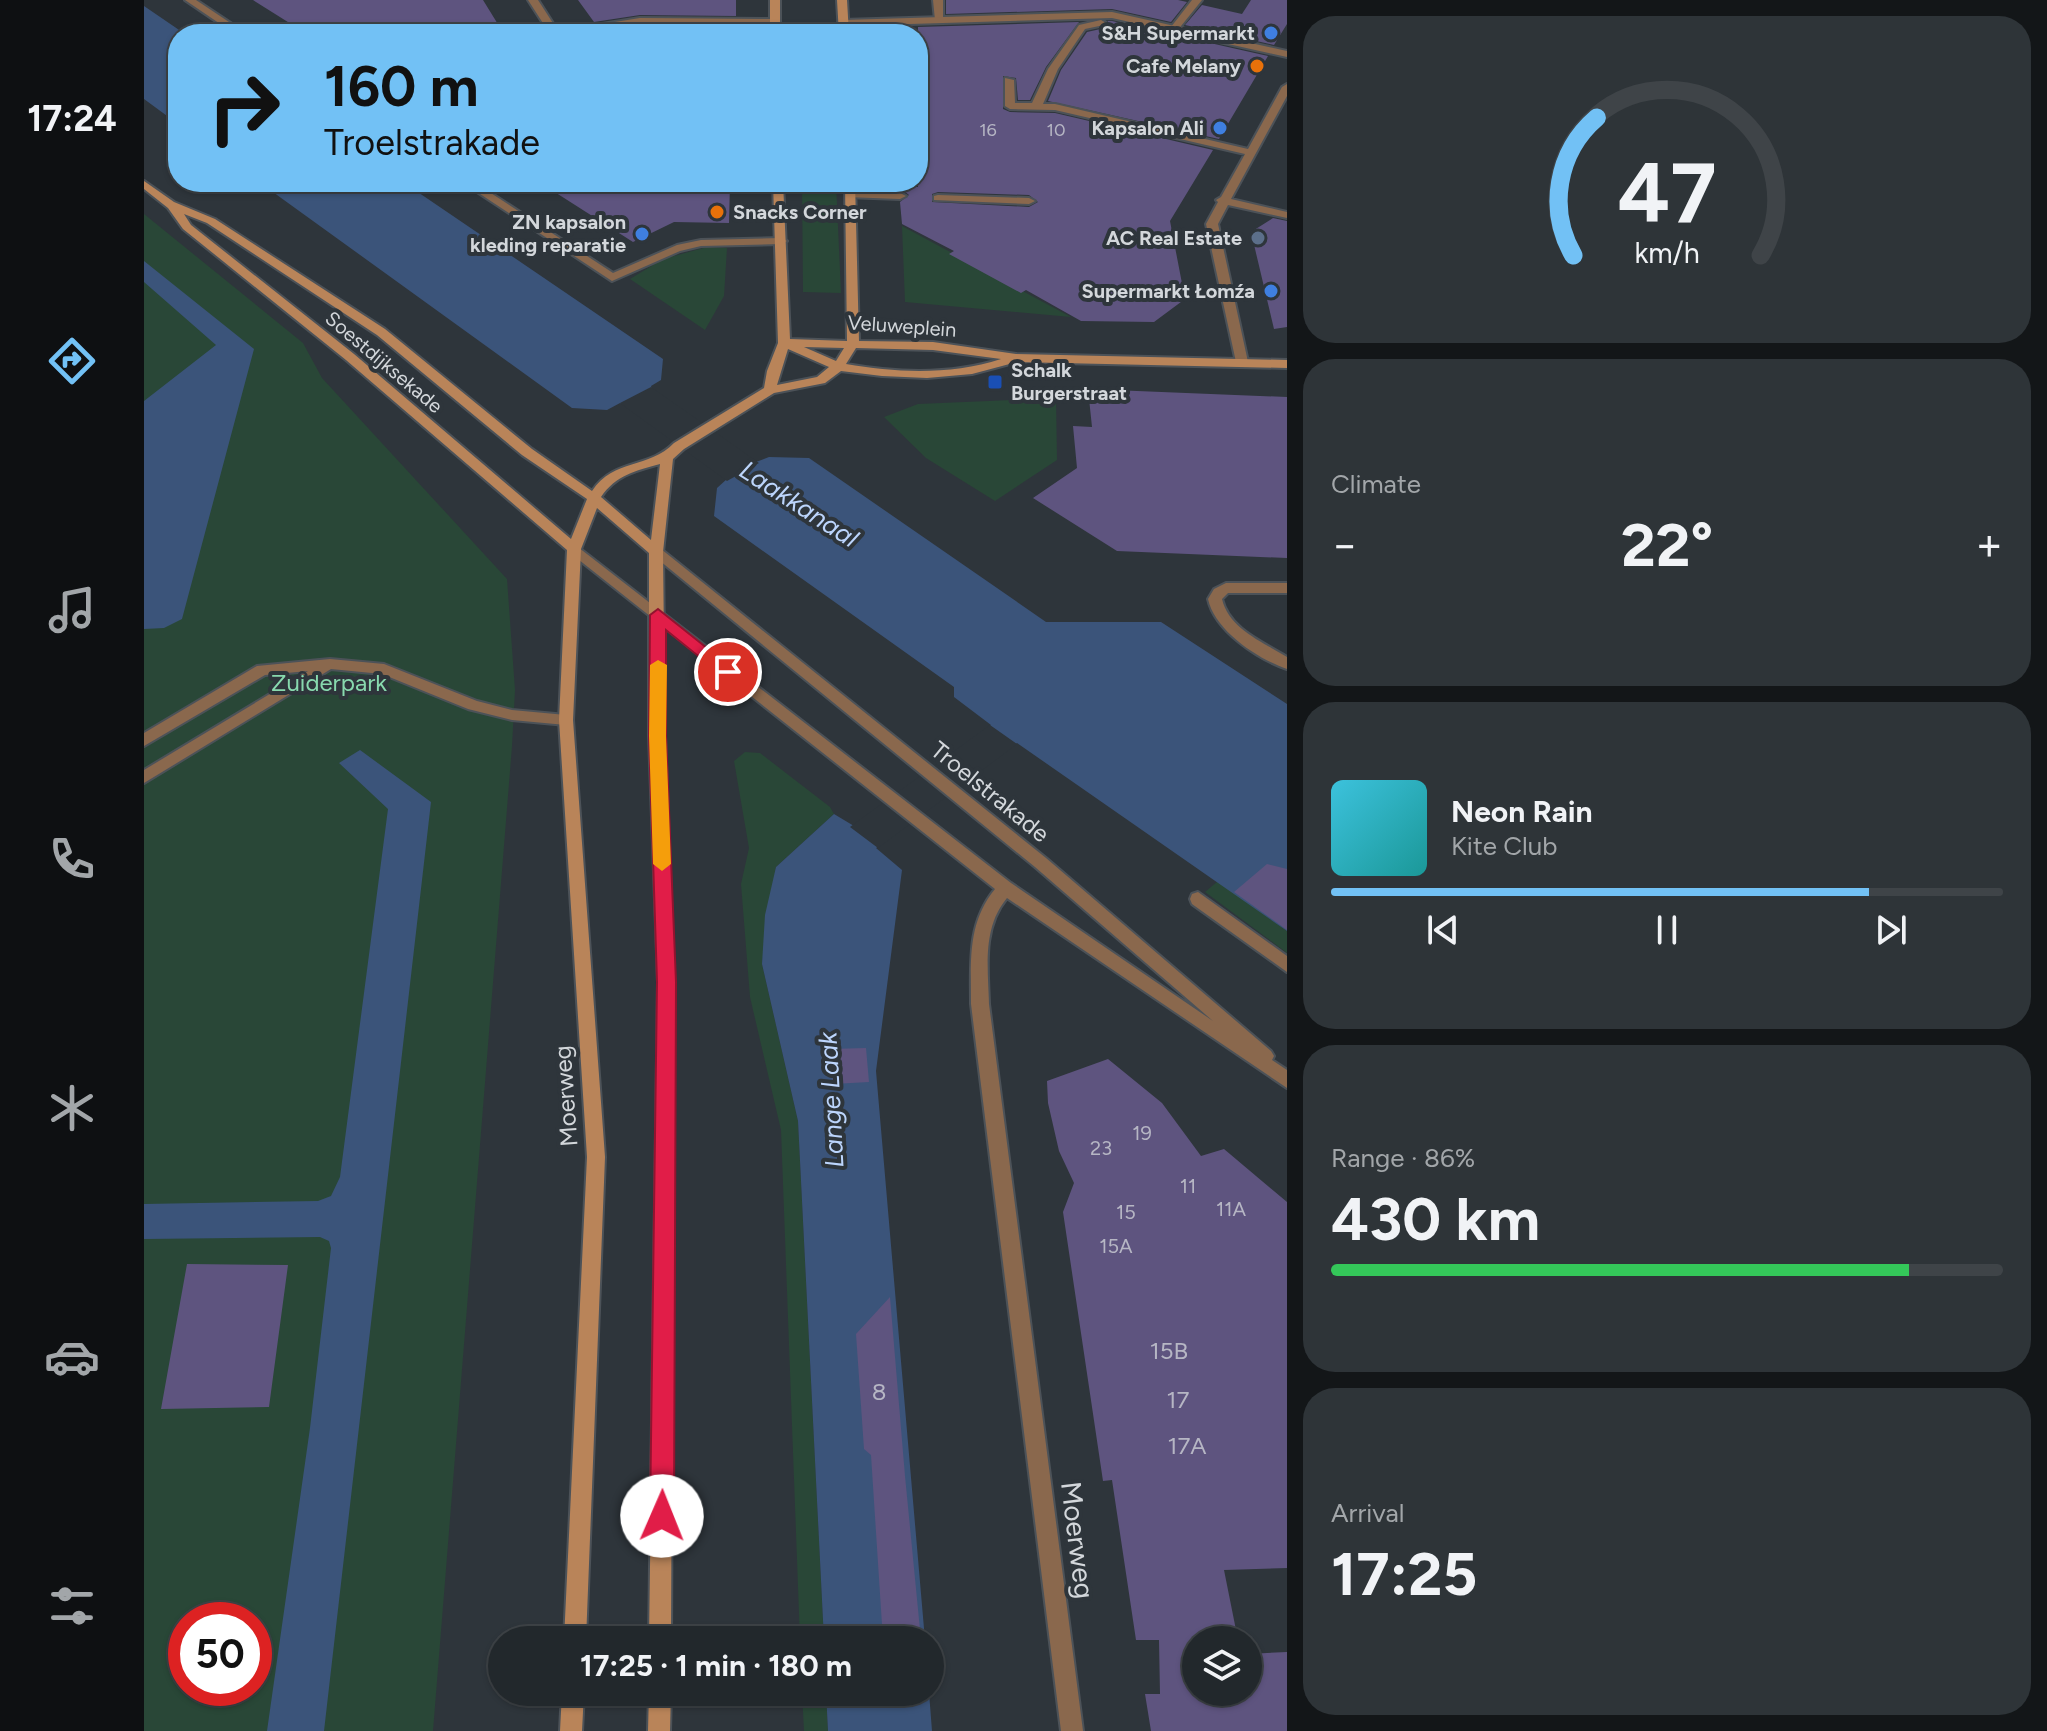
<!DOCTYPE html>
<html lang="en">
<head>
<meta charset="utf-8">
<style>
	body { margin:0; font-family:Figtree,sans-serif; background:#2e3438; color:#f1f3f6; height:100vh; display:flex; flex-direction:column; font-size:30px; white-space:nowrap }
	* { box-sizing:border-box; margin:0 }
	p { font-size:26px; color:#a2a6a9 }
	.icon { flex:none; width:44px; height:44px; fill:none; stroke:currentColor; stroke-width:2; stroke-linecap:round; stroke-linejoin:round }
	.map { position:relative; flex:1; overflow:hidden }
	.side { display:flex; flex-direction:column; gap:16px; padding:16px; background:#131618; width:760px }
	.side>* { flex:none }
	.guide { position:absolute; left:24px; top:24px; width:760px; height:168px; border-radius:32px; box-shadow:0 2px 6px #0004,0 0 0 2px #3f4448; background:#72c1f5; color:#111; overflow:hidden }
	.tools { position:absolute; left:1038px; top:1626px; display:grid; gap:16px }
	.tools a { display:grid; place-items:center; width:80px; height:80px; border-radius:50%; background:#22282c; box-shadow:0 2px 6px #0004,0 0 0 2px #3f4448; font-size:40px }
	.speed { position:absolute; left:24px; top:1602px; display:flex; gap:16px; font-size:40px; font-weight:700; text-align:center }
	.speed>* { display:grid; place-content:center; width:104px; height:104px; border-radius:50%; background:#22282c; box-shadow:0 2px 6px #0004,0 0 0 2px #3f4448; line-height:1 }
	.speed .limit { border:12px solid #d22; background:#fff; color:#111 }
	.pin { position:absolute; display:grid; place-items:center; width:68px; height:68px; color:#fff; margin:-34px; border:4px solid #fff; border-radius:50%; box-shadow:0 2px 8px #0007 }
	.me { position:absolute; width:88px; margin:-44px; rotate:1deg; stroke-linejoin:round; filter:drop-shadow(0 0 6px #0008) }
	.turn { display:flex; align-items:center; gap:28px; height:168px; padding:0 24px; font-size:36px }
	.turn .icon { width:104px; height:104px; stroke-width:2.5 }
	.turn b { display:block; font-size:56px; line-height:68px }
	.big { font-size:60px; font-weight:700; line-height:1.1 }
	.side .card { flex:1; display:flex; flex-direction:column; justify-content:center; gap:12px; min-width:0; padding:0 28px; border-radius:32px; background:#2e3438 }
	.side .dial { align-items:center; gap:0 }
	.dial svg { height:208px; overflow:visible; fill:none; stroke:#3f4448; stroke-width:7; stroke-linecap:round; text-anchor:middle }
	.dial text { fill:#f1f3f6; stroke:none }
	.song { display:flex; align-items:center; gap:24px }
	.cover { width:96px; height:96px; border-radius:12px; background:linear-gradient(135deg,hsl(190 70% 55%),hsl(180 70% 35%)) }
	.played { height:8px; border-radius:4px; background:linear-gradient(90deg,#72c1f5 80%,#3f4448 80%) }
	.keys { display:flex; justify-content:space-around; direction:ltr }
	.heat { display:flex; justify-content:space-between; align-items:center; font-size:44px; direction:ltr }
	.charge { height:12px; border-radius:6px; background:linear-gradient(90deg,#34c759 86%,#3f4448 0) }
	.trip { position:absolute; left:344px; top:1626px; width:456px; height:80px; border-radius:40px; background:#22282c; box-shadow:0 2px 6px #0004,0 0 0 2px #3f4448; font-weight:700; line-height:80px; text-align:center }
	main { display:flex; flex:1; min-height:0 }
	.tabs { display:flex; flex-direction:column; width:144px; justify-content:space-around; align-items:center; background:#0e1012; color:#a2a6a9 }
	.tabs .icon { width:56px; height:56px }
	.tabs .active { color:#72c1f5 }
	.tabs b { font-size:36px; color:#f1f3f6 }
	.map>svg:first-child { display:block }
	.green { fill:#294737; fill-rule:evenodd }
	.water { fill:#3b547a }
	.pier { fill:#2e353b }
	.building { fill:#5e547f; fill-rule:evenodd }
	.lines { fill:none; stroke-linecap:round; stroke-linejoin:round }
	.lane-casing { stroke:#4c5258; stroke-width:4 }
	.street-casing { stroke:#4c5258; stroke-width:4 }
	.secondary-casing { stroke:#4c5258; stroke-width:4 }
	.lane { fill:#8a684d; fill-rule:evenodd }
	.street { fill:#8a684d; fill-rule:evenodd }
	.secondary { fill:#b98459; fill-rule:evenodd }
	.route { fill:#e11d48; stroke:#92132f; stroke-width:2 }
	.slow { fill:#f59e0b }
	.shop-dot { fill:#3f7fe0; stroke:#2e353b; stroke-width:3 }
	.food-dot { fill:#e8710a; stroke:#2e353b; stroke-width:3 }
	.service-dot { fill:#5c6f8a; stroke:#2e353b; stroke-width:3 }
	.transit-dot { fill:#1a4fb4; stroke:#2e353b; stroke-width:3 }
	.labels { text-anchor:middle; stroke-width:8; stroke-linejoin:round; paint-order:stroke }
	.far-number-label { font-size:18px; fill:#b6b6c4 }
	.far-poi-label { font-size:20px; font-weight:bold; fill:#d3d7db; stroke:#2e353b; text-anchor:end }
	.far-street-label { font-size:20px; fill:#d3d7db; stroke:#2e353b }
	.number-label { font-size:20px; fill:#b6b6c4 }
	.park-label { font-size:24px; fill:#88d9ae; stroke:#2e353b }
	.street-label { font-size:24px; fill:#d3d7db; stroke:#2e353b }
	.near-number-label { font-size:24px; fill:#b6b6c4 }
	.water-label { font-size:26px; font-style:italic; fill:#bcd5fc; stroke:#2e353b }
	.near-street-label { font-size:28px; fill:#d3d7db; stroke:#2e353b }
</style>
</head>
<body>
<main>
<nav class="tabs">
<b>17:24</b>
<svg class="icon active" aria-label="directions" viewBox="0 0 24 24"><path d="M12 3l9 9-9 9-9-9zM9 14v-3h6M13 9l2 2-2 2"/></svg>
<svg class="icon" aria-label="music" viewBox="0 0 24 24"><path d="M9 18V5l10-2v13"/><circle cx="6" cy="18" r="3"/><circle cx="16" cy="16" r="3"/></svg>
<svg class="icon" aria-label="phone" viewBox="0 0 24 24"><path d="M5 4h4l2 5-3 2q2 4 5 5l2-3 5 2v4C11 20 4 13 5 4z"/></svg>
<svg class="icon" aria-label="climate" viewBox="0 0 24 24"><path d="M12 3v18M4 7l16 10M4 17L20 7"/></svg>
<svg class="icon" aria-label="car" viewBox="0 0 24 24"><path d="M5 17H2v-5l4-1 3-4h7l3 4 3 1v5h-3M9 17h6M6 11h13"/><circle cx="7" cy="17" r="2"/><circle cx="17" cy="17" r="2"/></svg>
<svg class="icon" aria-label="filters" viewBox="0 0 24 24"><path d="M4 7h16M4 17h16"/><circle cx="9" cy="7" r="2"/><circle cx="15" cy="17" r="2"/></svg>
</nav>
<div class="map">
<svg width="1143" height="1731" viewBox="0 0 1143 1731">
	<rect width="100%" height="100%" fill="#2e353b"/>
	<path class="green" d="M658,182H692L697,293L659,292Z
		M0,214L159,343L178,378L363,579L371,690L368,746L289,1731H0ZM42,1620H110V1688H42Z
		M758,226L927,317L761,302Z
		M563,247L583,248L580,296L561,330L486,279L519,259Z
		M912,398L913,460L851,501L782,458L740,417L774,404Z
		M601,752L616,753L686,807L690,814L632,867L618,964L654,1121L680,1640H656L637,1130L606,997L597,884L605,848L590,761Z
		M1074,881L1143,931V953L1061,892Z
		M658,1692H682L684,1731H660Z"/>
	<path class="water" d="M0,6L41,34H34V124L0,99Z
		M115,182H259L519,359L517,380L507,386L508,390L612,462L625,457L665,458L902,622H1017L1143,704V931L873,743L732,848L758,870L732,1071L781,1640H680L654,1121L618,964L621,915L632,867L690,814L710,826L847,725L810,697V687L570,516L573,488L583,479L481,405L476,403L463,410L428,408Z
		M0,261L110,349L38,619L20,628L0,629V401L72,345L0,282Z
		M216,750L287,802L180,1731H123L166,1428L187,1248L185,1241L176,1237L0,1239V1204L174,1201L187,1196L196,1177L244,809L195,763Z
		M682,1692H785L788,1731H684Z"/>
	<path class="pier" d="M507,387L564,427L615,463L583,481L476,403Z
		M846,725L873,744L734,848L706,827Z"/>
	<path class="building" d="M109,0H339L360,34H163Z
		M434,0H592V16L496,15L450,22Z
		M802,0H1034L1043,2L1027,22L968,9L802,14Z
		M1107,0H1143V24L1130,45L1041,25L1058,5L1098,14Z
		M964,21H968L1124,56L1075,139L904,101L917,70L943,32L961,28Z
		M935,22L902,67L886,100H874L872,78L859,76V109L866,112L911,113L1069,150L1026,221L1041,299L1010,322L937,321L882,290L877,293L840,273L805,254L810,251L758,224L756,202L765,195L755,187H774V27ZM794,192L885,195L894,202L885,207L788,202V194Z
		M496,27L591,28V34L457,33Z
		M395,182H586L585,223L530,222L489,242Z
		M1129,218L1143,221V327L1130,329L1107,232Z
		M944,389L1143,397V558L973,551L889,498L933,468L929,426L948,427Z
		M1123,864L1143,869V930L1090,892Z
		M722,1048L725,1082L689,1084L687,1049Z
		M964,1059L1018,1103L1057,1156L1080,1149L1143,1202V1568L1080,1570L1094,1640H1052V1692H1104V1654L1143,1652V1731H1007L1001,1694H1016L1015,1640H992L968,1480L959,1481L919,1212L930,1183L915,1151L904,1103L903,1081Z
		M43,1264L144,1265L125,1407L17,1409Z
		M746,1297L761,1476L777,1640H739L727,1455L720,1449L712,1334Z"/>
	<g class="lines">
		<g class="lane-casing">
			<path id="lane" d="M789,0H799V22L791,20Z
				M1048,0H1058L1033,31H1027V27Z
				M706,192L756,193L762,196L756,199L702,197V193Z
				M794,195L885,198L891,201L885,204L790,200V196Z"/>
		</g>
		<g class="street-casing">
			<path id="street" d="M41,0H52L103,34H91Z
				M384,0H394L414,31L496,18L631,19L636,22L631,25L496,24L432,34H406Z
				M968,12L1143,51V57L968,18L699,26L694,23L699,20Z
				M957,20L962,23L960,25L941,29L914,69L899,104H911L1104,149L1138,87L1143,84V96L1087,199L1143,212V218L1084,205L1074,224L1104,362L1102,365H1094L1092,362L1062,224L1074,202L1072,200L1077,197L1101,154L911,110L866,109L861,106V78L870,80L871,103H888L904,69L935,25Z
				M318,182H330L469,273L533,245L557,240L637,238L643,241L637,244L557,246L536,251L468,281Z
				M430,544L867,883L1069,1021L891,867L505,552L507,549H517L902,858L1127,1051L1130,1056L1128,1060L1143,1070V1088L863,898C838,928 844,967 845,1004L939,1731H917L827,1004C827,962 823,923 851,889L425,552V546Z
				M1082,583H1143V593H1084L1078,599C1085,629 1119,642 1143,657V669C1114,659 1071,631 1064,599L1070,589Z
				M186,659L240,664L333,701L368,710L422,715L429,720L422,725L368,720L324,709L238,674L187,669L0,783V770L164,671L121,675L0,746V733L113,666Z
				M1054,892L1143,956V972L1048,904L1046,899L1048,894Z"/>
		</g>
		<g class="secondary-casing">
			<path id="secondary" d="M626,0H636V34H626Z
				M693,0H703L705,34H695Z
				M0,181L30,202L71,219L241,329L388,449L448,491C470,458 505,469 530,443L620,388L623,371L634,343L629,182H639L646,339L703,341L701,182H711L715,341L789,342L872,354L1143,360V368L873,362L828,374L783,378L738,376L697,371L681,383L630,393L540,449L529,459L519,552L521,736L530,982L527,1640H505L514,982L505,736V553L453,508L437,549L429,720L461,1157L442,1640H420L443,1157L415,720L423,550L202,360L39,229L24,208L0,189ZM40,214L63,223L233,335L378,455L443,499L427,539L210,354L47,225ZM660,347L700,348L692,361ZM712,348L789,350L857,359C808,375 753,373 702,364ZM644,349L685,367L673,377L633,385ZM516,464L507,540L457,497C472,475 491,471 516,464Z
				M418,1692H440L438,1731H416Z
				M505,1692H527L526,1731H504Z"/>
		</g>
		<use href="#lane" class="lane"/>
		<use href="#street" class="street"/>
		<use href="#secondary" class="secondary"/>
	</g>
	<path class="route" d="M514,609L593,672L584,678L579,676L522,630V736L532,982L530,1516L526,1524L518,1528L509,1524L506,1516L513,982L505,736L506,615Z"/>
	<path class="slow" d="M514,660L523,665L522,736L527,864L518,871L509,864L505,736L506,665Z"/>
	<g class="shop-dot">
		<circle cx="1127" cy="33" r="8"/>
		<circle cx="1076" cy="128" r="8"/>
		<circle cx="498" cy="234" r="8"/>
		<circle cx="1127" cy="291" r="8"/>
	</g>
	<g class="food-dot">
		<circle cx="1113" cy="66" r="8"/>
		<circle cx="573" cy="212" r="8"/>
	</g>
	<circle class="service-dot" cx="1114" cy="238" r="8"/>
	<rect class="transit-dot" x="843" y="374" width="16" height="16" rx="4"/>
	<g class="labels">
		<g class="far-number-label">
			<text x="844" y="136">16</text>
			<text x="912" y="136">10</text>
		</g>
		<g class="far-poi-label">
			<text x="1111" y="40">S&amp;H Supermarkt</text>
			<text x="1097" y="73">Cafe Melany</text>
			<text x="1060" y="135">Kapsalon Ali</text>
			<text x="589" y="219" text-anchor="start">Snacks Corner</text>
			<text x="482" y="229">ZN kapsalon<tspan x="482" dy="23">kleding reparatie</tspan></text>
			<text x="1098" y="245">AC Real Estate</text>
			<text x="1111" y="298">Supermarkt Łomźa</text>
			<text x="867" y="377" text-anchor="start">Schalk<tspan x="867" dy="23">Burgerstraat</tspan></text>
		</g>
		<g class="far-street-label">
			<text transform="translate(758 326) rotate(4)" y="7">Veluweplein</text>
			<text transform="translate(240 362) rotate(40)" y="7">Soestdijksekade</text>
		</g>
		<g class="number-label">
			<text x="998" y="1140">19</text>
			<text x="957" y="1155">23</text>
			<text x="1044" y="1193">11</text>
			<text x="1087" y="1216">11A</text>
			<text x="982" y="1219">15</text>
			<text x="972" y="1253">15A</text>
		</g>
		<g class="park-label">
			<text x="185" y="691">Zuiderpark</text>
		</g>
		<g class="street-label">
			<text transform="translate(846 792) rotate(39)" y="8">Troelstrakade</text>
			<text transform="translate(422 1096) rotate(-94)" y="8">Moerweg</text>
		</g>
		<g class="near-number-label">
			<text x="1025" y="1359">15B</text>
			<text x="735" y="1400">8</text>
			<text x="1034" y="1408">17</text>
			<text x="1043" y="1454">17A</text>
		</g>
		<g class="water-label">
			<text transform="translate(655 504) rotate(33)" y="9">Laakkanaal</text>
			<text transform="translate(687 1100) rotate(-93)" y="9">Lange Laak</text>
		</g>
		<g class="near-street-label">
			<text transform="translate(934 1540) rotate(83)" y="10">Moerweg</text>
		</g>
	</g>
</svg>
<div class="tools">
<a><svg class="icon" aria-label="layers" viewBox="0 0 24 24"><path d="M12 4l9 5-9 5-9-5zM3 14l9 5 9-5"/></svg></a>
</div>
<div class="speed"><div class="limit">50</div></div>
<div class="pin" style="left:584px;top:672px;background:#d93025"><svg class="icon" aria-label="arrive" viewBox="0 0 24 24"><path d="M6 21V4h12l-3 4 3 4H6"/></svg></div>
<svg class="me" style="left:518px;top:1516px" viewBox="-20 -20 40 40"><circle r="19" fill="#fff"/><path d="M0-13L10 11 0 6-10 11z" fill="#e11d48"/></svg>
<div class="trip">17:25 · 1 min · 180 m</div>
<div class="guide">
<div class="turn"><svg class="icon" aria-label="right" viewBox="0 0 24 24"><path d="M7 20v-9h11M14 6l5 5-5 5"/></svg><div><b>160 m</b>Troelstrakade</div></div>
</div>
</div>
<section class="side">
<div class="card dial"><svg viewBox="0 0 100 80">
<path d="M14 69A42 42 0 1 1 86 69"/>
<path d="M14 69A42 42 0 0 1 23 16" stroke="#72c1f5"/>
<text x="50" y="56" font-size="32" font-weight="700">47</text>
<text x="50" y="72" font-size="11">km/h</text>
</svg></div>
<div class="card"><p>Climate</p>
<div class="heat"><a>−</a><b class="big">22°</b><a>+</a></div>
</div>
<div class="card">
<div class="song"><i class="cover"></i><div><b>Neon Rain</b><p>Kite Club</p></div></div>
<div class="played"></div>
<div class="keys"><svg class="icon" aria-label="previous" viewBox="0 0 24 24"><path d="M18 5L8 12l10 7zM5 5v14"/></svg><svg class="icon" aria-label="pause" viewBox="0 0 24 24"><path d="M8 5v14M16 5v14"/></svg><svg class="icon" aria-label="next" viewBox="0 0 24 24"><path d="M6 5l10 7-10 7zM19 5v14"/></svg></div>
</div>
<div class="card"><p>Range · 86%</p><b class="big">430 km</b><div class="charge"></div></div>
<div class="card"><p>Arrival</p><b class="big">17:25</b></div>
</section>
</main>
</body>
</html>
